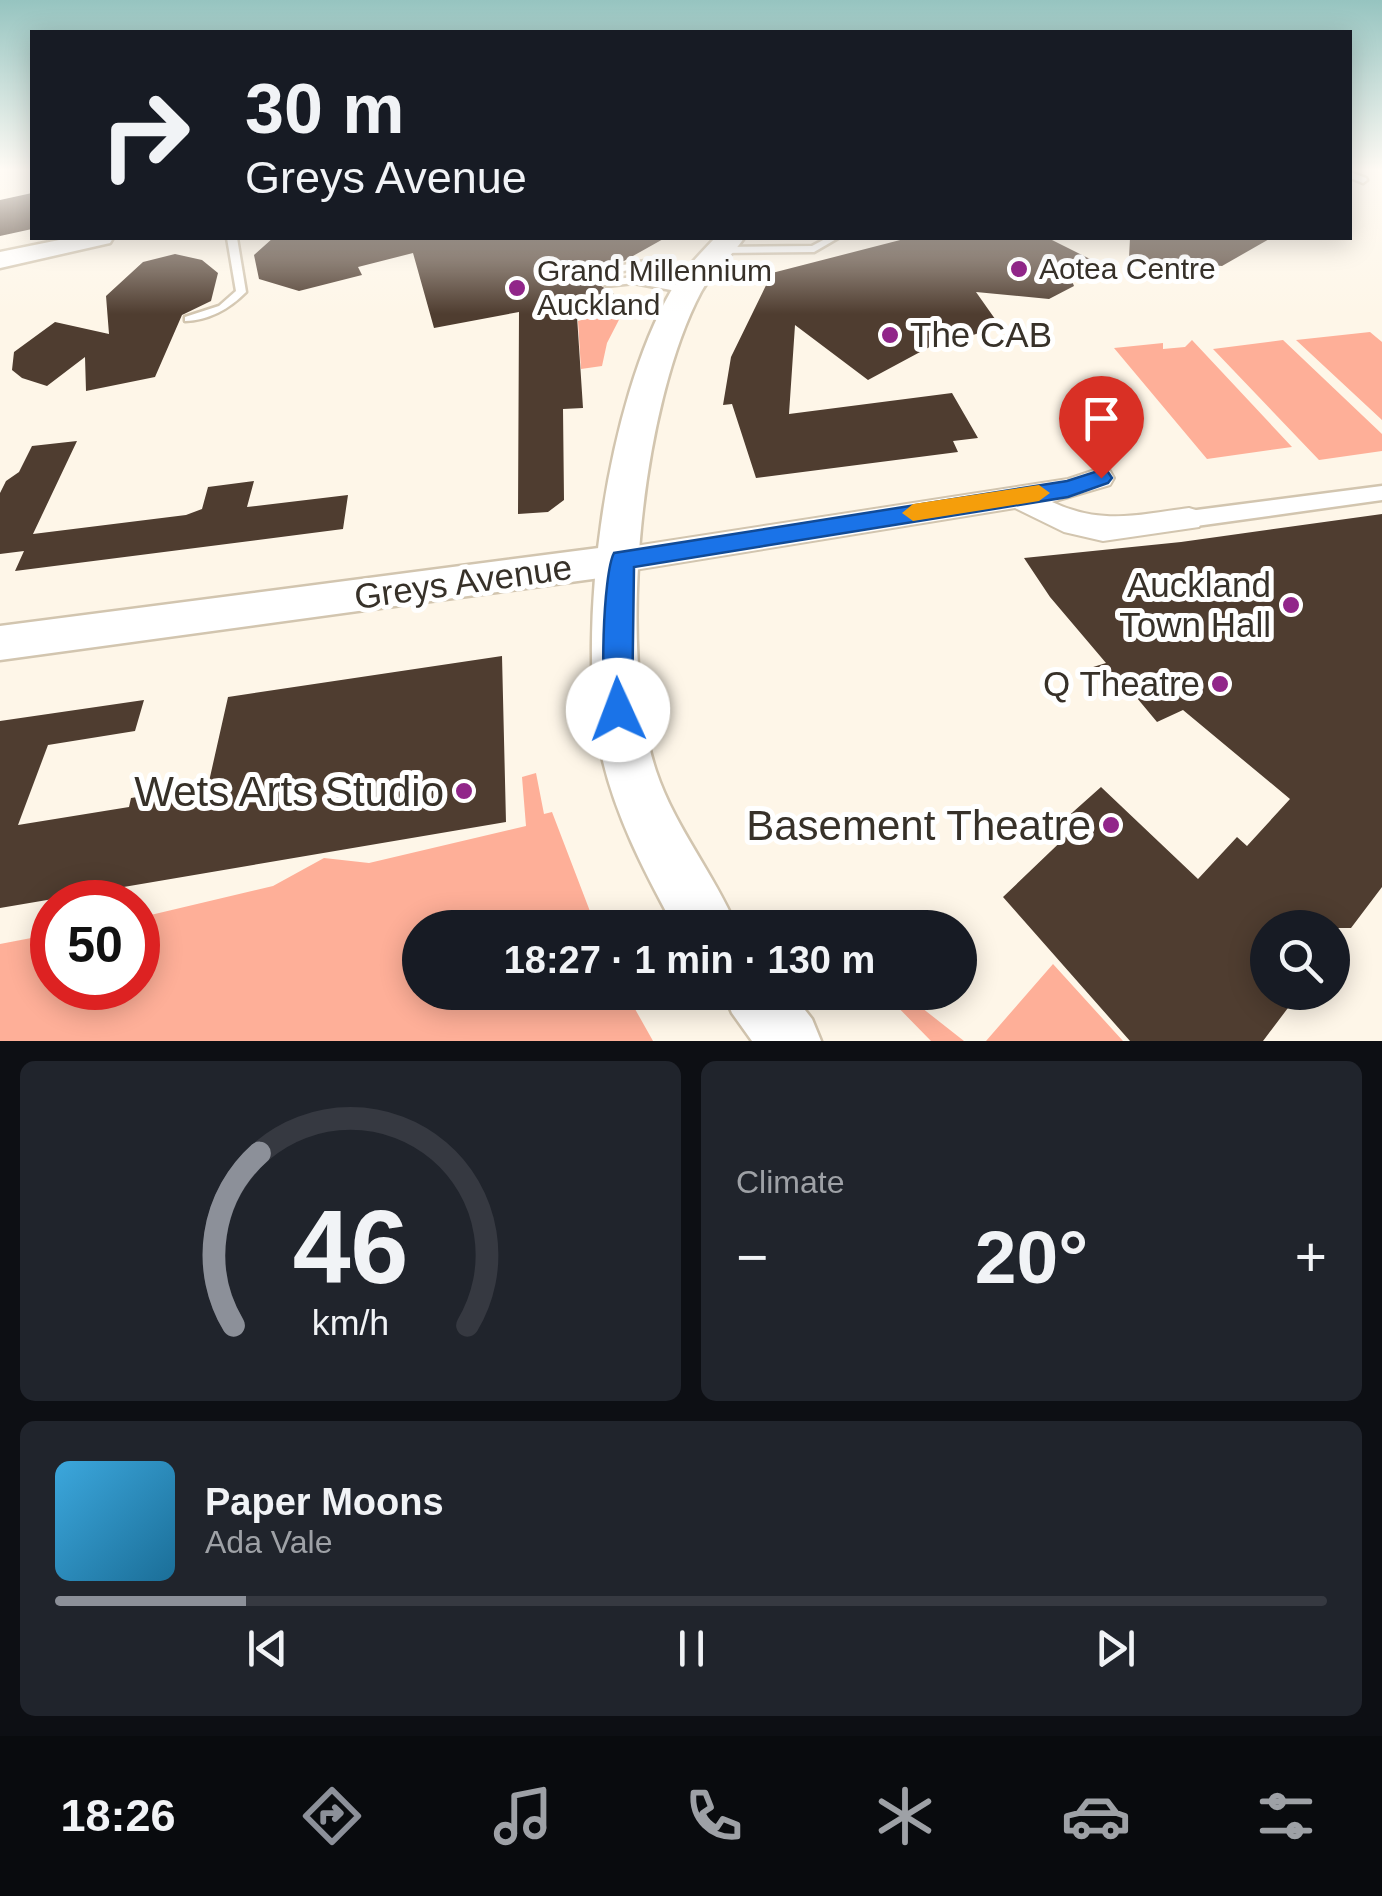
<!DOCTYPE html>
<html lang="en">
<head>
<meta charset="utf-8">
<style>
	body { margin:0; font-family:Helvetica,sans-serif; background:#20242c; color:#f1f3f6; height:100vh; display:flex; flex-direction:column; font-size:38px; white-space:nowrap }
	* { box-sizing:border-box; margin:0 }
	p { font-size:32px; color:#9ea1a6 }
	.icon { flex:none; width:55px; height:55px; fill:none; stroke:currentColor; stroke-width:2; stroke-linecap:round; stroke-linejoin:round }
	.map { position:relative; height:1041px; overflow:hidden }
	.panel { display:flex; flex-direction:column; gap:20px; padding:20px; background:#0d0f14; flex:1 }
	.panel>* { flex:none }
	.hud { position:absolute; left:30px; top:30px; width:1322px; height:210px; border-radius:0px; box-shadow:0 5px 25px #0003; background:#171b24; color:#f1f3f6; overflow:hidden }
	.fabs { position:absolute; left:1250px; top:910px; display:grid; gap:20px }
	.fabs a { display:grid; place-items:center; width:100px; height:100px; border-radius:50%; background:#171b24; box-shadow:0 5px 25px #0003; font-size:50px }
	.speed { position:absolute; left:30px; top:880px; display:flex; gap:20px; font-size:50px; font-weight:700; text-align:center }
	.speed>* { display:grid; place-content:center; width:130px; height:130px; border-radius:50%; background:#171b24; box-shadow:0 5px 25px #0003; line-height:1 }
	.speed .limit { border:15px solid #d22; background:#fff; color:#111 }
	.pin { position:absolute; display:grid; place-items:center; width:85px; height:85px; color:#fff; margin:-102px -42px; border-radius:50% 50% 50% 0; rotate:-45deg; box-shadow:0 0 10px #0007 }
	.pin .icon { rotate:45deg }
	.me { position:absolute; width:110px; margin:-55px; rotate:358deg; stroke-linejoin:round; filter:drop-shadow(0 0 8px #0008) }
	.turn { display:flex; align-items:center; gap:35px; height:210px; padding:0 50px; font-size:45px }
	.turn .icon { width:130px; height:130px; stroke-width:2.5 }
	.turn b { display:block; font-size:70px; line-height:85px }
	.big { font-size:75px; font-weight:700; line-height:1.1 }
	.panel .widget { flex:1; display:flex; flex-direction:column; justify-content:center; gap:15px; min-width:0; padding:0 35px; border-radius:15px; background:#20242c }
	.panel .dial { align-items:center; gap:0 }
	.dial svg { height:260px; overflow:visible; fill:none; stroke:#363941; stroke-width:7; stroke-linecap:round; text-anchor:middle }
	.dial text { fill:#f1f3f6; stroke:none }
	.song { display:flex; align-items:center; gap:30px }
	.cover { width:120px; height:120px; border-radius:15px; background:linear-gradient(135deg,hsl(200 70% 55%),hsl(200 70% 35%)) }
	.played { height:10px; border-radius:5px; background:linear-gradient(90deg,#8c9099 15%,#363941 15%) }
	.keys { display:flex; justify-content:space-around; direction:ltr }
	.heat { display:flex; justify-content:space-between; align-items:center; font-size:55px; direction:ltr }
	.panel .tiles { flex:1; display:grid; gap:20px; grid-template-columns:1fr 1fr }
	.widget:last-child { grid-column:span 2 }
	.trip { position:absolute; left:402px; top:910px; width:575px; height:100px; border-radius:50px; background:#171b24; box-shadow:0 5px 25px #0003; font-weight:700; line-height:100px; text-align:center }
	.menu { display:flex; height:160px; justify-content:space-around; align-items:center; background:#090b0e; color:#9ea1a6 }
	.menu .icon { width:70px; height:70px }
	.menu .current { color:#8c9099 }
	.menu b { font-size:45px; color:#f1f3f6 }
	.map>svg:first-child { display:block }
	.green { fill:#feaf98 }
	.building { fill:#4f3d30 }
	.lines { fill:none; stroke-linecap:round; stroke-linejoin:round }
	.service-casing { stroke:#d2c5af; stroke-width:5 }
	.pedestrian-casing { stroke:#d2c5af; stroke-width:5 }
	.minor-casing { stroke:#d2c5af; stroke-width:4 }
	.tertiary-casing { stroke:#d2c5af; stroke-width:5 }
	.secondary-casing { stroke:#d2c5af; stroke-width:5 }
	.service { fill:#fff; fill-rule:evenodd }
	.pedestrian { fill:#fff; fill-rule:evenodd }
	.minor { fill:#fff; fill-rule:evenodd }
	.tertiary { fill:#fff; fill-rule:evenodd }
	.secondary { fill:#fff; fill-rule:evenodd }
	.route { fill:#1a73e8; stroke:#114b97; stroke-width:2.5 }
	.slow { fill:#f59e0b }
	.poi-dot { fill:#912689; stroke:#fff; stroke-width:4 }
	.labels { text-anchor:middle; stroke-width:10; stroke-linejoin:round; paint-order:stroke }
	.far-poi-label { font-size:30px; fill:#373129; stroke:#fff; text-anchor:start }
	.poi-label { font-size:35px; fill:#373129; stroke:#fff; text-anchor:end }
	.street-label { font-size:35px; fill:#373129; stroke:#fff }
	.near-poi-label { font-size:42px; fill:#373129; stroke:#fff; text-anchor:end }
</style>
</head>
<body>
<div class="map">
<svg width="1382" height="1041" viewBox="0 0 1382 1041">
	<rect width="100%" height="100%" fill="#fef6e8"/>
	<path class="green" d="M617,310L623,312L607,343L602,366L581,369L578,321Z
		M1370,332L1382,342V420L1296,340Z
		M1192,340L1292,447L1207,459L1114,348L1163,343V349L1185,347Z
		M1283,340L1382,434V451L1319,460L1213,349Z
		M536,773L544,814L552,812L596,927L420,928V992L626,993L653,1041H0V944L52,934V988H138V918L273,886L324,858L369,863L526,826L522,777Z
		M1053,964L1123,1041H986Z
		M884,993H903L964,1041H931Z"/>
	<path class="building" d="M32,193V229L0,236V200Z
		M273,238H665L624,261L595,269L593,273L602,279L598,284L614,294L576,301L583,408L563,409L564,500L548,512L518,514L519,312L434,328L413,253L358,267L362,275L299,291L259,279L254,255Z
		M908,238H1048L1096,262L1070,276L1074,286L1049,299L976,292L1000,326L970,336L961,330L868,380L795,325L789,414L952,393L978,438L953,441L958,452L756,478L732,404L723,405L731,357L772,273Z
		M1130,238H1271L1222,266L1129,258Z
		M175,254L202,260L218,273L211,301L182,315L155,377L86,391L85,357L47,386L22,378L12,370L14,352L55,322L109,334L106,296L143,262Z
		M77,441L33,534L186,515L202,509L208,487L254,481L247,507L348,495L343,529L15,571L24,551L0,554V493L6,481L19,472L32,446Z
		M1382,514V887L1351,928H1268V992H1300L1263,1041H1130L1003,897L1074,829L1064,820L1101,787L1198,879L1237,837L1247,846L1290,799L1183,710L1157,722L1132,692L1115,698L1090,668L1106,663L1050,597L1024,558L1181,542Z
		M502,656L506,822L0,908V721L144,700L135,731L48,745L18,825L129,807L131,798L208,786L228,697Z"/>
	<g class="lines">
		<g class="service-casing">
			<path id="service" d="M1350,172L1366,178L1367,180L1363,183L1350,178Z
				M227,238H237L246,292C229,309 210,320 185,321V317L219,306L236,291Z
				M827,238H838L814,252L719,253L714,250L719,247L812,246Z
				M650,260L702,268L707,271L702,274L650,266L602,275L597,272L602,269Z
				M634,277L687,287L692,290L687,293L634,283L607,286L602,283L607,280Z"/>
		</g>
		<g class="pedestrian-casing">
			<path id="pedestrian" d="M1382,486V500L1189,527L1182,524L1179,519L1182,514L1189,511Z"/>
		</g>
		<g class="minor-casing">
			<path id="minor" d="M1101,468L1110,471L1114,478L1110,485L1052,502C1102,525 1136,515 1189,508L1199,511L1203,519L1199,527L1103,541L1064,532L1015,508L622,572L612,568L608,560L612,552L622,548L1068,479Z"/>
		</g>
		<g class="tertiary-casing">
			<path id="tertiary" d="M69,238H113L110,243L0,268V252Z
				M622,545L635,550L640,560L635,570L622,575L0,660V626Z"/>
		</g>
		<g class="secondary-casing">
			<path id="secondary" d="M715,238H744C731,257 712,272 701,292C641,405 616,649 656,771C675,828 714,873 737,928H675C645,873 614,814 601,752C575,627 607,402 671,291C683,271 699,255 715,238Z
				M723,992H791L812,1019L821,1041H752L732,1013Z"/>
		</g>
		<use href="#service" class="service"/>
		<use href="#pedestrian" class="pedestrian"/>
		<use href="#minor" class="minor"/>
		<use href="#tertiary" class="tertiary"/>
		<use href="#secondary" class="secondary"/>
	</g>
	<linearGradient id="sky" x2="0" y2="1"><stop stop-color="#96c4c0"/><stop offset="0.54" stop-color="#fffbf5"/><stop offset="1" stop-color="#fffbf5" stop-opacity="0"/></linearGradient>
	<rect width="1382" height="314" fill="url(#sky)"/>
	<path class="route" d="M1101,470L1108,472L1112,478L1108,483L1068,497L634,567L632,710L628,719L618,722L609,719C599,697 603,573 614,553L1067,481Z"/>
	<path class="slow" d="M1039,485L1050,493L1039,501L913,521L902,513L913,504Z"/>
	<g class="poi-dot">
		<circle cx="1019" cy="269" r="10"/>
		<circle cx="517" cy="288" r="10"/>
		<circle cx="890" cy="335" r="10"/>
		<circle cx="1291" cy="605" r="10"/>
		<circle cx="1220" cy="684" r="10"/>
		<circle cx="464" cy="791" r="10"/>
		<circle cx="1111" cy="825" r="10"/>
	</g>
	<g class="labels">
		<g class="far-poi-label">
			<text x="1039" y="279">Aotea Centre</text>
			<text x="537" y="281">Grand Millennium<tspan x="537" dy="34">Auckland</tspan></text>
		</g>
		<g class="poi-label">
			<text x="910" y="347" text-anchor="start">The CAB</text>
			<text x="1271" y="597">Auckland<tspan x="1271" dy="40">Town Hall</tspan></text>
			<text x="1200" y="696">Q Theatre</text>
		</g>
		<g class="street-label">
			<text transform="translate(463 582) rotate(-8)" y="12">Greys Avenue</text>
		</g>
		<g class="near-poi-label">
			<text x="444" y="806">Wets Arts Studio</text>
			<text x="1091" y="840">Basement Theatre</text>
		</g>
	</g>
</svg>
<div class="fabs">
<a><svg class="icon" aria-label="search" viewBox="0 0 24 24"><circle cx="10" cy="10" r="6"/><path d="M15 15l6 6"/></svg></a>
</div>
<div class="speed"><div class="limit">50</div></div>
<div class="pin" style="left:1101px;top:478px;background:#d93025"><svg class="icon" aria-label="arrive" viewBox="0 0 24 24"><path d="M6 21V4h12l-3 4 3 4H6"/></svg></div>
<svg class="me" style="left:618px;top:710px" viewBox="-20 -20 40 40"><circle r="19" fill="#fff"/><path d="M0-13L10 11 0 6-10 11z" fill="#1a73e8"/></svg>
<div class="trip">18:27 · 1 min · 130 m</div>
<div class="hud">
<div class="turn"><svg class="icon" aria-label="right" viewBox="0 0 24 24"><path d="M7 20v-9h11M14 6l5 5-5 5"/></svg><div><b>30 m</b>Greys Avenue</div></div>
</div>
</div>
<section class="panel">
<div class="tiles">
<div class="widget dial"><svg viewBox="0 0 100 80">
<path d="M14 69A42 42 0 1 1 86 69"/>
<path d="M14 69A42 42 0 0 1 22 16" stroke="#8c9099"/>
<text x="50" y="56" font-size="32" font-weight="700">46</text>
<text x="50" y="72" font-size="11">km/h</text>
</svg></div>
<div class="widget"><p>Climate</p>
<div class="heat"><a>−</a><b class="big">20°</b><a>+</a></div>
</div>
<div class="widget">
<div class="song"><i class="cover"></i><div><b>Paper Moons</b><p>Ada Vale</p></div></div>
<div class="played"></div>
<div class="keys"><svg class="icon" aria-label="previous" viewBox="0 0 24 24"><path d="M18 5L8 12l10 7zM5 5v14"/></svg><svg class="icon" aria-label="pause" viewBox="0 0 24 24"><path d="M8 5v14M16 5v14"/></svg><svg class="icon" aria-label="next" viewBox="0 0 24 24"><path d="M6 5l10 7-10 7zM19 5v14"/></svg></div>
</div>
</div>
</section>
<nav class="menu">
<b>18:26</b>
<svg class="icon current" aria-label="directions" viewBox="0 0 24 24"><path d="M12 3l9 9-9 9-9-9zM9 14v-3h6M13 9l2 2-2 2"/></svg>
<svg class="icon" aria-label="music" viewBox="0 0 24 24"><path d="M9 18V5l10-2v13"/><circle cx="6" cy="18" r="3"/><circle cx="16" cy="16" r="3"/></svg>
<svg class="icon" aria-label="phone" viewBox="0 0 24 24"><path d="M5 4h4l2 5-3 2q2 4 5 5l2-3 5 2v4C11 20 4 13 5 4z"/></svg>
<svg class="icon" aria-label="climate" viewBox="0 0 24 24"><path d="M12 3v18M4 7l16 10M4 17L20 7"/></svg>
<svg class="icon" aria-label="car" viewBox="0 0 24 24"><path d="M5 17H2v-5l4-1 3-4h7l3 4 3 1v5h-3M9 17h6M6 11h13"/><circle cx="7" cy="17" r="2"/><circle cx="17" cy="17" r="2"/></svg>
<svg class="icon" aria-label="filters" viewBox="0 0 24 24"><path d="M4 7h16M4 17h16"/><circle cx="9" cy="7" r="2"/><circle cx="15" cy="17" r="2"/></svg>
</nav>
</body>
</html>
